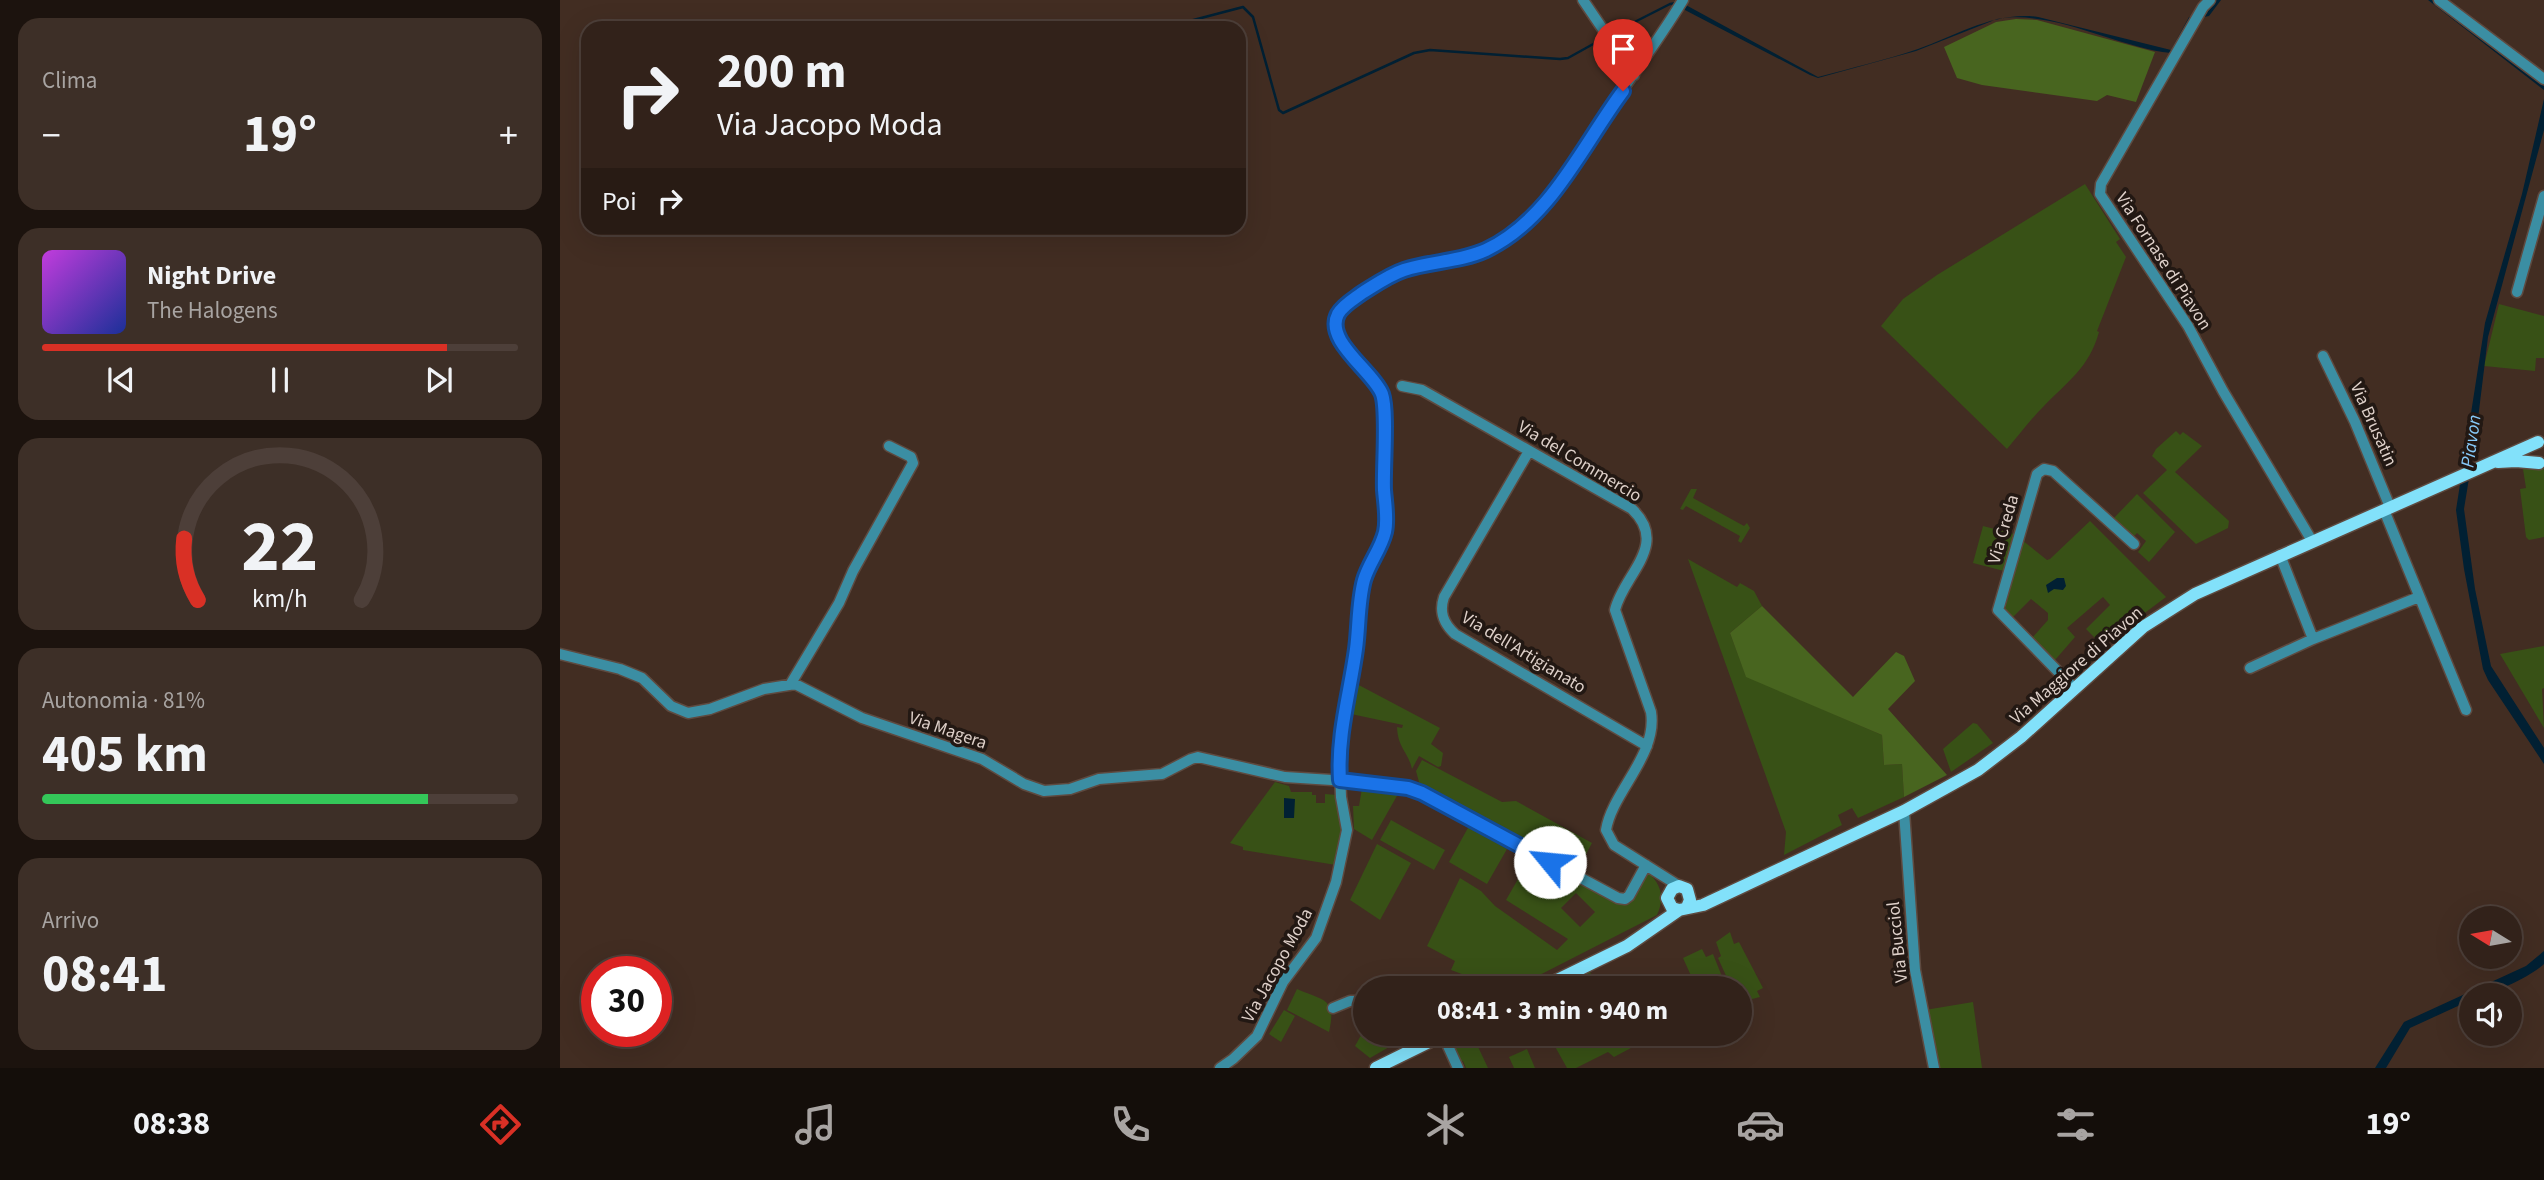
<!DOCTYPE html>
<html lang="it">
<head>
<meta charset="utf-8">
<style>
	body { margin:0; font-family:"Source Sans 3",sans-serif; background:#3d2f27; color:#f1f3f6; height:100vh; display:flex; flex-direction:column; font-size:26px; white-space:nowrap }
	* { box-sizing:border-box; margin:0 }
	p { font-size:23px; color:#a8a4a2 }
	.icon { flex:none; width:38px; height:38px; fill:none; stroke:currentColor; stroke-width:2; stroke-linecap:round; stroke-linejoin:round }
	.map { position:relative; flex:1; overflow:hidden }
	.drawer { display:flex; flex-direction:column; gap:18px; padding:18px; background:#1c130e; width:560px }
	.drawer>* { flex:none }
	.top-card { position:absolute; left:21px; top:21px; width:665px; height:214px; border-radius:21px; box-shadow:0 7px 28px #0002,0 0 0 2px #4d3f39; background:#32221a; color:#f1f3f6; overflow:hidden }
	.needle { width:46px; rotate:281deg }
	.fabs { position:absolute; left:1899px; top:906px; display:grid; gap:14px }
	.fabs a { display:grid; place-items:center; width:63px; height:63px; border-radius:50%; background:#32221a; box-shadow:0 7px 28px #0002,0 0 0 2px #4d3f39; font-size:35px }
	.speed { position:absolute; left:21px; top:956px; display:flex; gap:14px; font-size:35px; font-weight:700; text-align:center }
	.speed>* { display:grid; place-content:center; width:91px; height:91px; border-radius:50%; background:#32221a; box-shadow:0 7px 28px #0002,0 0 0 2px #4d3f39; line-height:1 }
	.speed .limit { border:10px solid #d22; background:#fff; color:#111 }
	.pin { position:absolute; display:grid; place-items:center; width:60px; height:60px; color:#fff; margin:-72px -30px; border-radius:50% 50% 50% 0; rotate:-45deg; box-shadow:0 0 7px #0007 }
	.pin .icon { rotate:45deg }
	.me { position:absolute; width:77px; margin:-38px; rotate:298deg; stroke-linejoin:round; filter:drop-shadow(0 0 5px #0008) }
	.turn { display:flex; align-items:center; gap:24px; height:147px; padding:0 21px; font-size:32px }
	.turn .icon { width:91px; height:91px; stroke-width:2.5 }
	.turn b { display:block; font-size:49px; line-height:60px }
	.then { display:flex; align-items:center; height:66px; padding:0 21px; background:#0003; gap:14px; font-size:26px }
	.big { font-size:52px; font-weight:700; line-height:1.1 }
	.drawer .tile { flex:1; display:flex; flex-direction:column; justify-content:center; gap:10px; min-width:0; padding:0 24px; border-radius:21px; background:#3d2f27 }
	.drawer .dial { align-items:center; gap:0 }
	.dial svg { height:182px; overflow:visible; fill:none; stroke:#4d3f39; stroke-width:7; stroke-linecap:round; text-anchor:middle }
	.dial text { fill:#f1f3f6; stroke:none }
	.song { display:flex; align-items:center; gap:21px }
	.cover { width:84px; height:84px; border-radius:10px; background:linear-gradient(135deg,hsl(290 70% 55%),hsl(230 70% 35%)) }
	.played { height:7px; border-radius:4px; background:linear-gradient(90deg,#d93025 85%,#4d3f39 85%) }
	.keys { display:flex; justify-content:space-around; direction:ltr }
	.heat { display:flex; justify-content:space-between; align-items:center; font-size:38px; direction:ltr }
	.charge { height:10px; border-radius:5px; background:linear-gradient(90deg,#34c759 81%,#4d3f39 0) }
	.trip { position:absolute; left:793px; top:976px; width:399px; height:70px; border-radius:35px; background:#32221a; box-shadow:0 7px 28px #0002,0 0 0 2px #4d3f39; font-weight:700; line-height:70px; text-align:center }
	.tab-bar { display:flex; height:112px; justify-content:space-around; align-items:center; background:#140e0a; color:#a8a4a2 }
	.tab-bar .icon { width:49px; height:49px }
	.tab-bar .on { color:#d93025 }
	.tab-bar b { font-size:32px; color:#f1f3f6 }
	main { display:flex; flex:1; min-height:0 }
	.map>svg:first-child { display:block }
	.green { fill:#385116; fill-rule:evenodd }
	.forest { fill:#48651f }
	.water { fill:#012033 }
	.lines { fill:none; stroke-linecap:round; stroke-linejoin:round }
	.stream { stroke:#012033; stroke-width:2.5 }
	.minor-casing { stroke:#5e4a40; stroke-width:13 }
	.major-casing { stroke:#5e4a40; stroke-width:15 }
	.minor { stroke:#3b8ea3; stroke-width:10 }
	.major { stroke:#82e1fa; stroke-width:12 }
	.route-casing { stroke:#114b97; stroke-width:18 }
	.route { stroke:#1a73e8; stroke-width:12 }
	.labels { text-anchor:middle; stroke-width:7; stroke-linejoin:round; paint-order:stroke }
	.street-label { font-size:18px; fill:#ded0c9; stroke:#221813 }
	.water-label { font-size:19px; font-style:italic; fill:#86c9f8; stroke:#221813 }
</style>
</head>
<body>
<main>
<section class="drawer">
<div class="tile"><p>Clima</p>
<div class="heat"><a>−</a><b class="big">19°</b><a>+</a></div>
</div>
<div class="tile">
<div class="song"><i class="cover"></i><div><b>Night Drive</b><p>The Halogens</p></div></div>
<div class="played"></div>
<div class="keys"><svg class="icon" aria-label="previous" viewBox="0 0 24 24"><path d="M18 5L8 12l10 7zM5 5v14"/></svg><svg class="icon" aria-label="pause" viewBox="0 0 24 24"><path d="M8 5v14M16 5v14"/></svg><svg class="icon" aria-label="next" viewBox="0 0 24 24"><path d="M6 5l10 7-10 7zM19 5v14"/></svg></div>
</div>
<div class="tile dial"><svg viewBox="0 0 100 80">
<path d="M14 69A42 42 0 1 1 86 69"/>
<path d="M14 69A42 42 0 0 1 8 42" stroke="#d93025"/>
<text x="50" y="56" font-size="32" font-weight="700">22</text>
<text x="50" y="72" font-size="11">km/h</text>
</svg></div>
<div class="tile"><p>Autonomia · 81%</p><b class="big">405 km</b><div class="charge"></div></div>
<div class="tile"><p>Arrivo</p><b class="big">08:41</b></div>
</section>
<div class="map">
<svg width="1984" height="1068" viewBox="0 0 1984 1068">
	<rect width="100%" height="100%" fill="#422d22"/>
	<path class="green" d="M1525,184L1560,239L1556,242L1566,257L1537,331L1539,332C1529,368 1508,381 1483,407C1470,420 1459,435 1447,449L1321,326L1343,299L1377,275Z
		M1939,304L1984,316V358H1976L1975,371L1924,366Z
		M1616,431L1620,435L1623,432L1642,446L1615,472L1669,521L1668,528L1636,544L1583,493L1607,470L1592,456L1596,449Z
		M1962,463L1984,469V537L1969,540L1966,537L1960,489L1966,488Z
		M1131,489H1137L1133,498L1184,526L1187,523L1190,528L1181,543L1178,541L1180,536L1126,506L1123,510L1120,509Z
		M1577,494L1615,532L1589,562L1578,552L1586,541L1577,533L1574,536L1553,519Z
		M1530,521L1606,597L1542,645L1526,629L1550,605L1543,597L1507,628L1515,637L1495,660L1472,638L1488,620V613L1471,599L1453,617L1445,609L1462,540L1487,560L1490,559Z
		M1423,526L1454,534L1444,571L1413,563Z
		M1128,559L1177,587L1180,583L1194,591L1202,606L1170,633L1186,676L1322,735L1324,765L1342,764L1344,797L1298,818L1292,808L1278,815L1282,825L1224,855L1226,832Z
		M1984,646V688L1982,689L1984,728L1940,654Z
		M795,683L880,728L871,744L883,753L881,766L878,767L859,756L852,769C848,751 838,749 837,727L842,728L843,725L791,714Z
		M1413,723L1417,724L1433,743L1391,772L1383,749Z
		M862,760L942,802L956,801L1032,843L1015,875L1064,899L1084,869C1100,882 1106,895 1097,915L952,989H919L913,985L910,977L891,970L895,961L867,946L900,878L921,891L935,906L997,950L1008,939L946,900L973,853L862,793L856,771ZM1016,893L1035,912L1020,927L1001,908Z
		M715,782L729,786L731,792H752V795H756V803H765V794L777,795L784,820L776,865L683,850V847L670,843Z
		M803,782L842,787L812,840L794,829L793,806H799Z
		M831,820L885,850L874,870L820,840Z
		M909,826L947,849L927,884L889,862Z
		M817,844L851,863L820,920L790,900Z
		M1170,932L1174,944L1179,942L1203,988L1197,991L1200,997L1180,1002V989H1172L1158,958L1161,956L1156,942Z
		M1142,949L1146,957L1153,954L1167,989H1137L1123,958Z
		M1030,972L1038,989H1018L1013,980Z
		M737,989C764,1001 777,998 769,1032L727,1010Z
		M803,1001H805V1034H840L843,1039L810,1058L795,1046L804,1030L798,1026V1017L794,1008Z
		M1413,1002L1422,1068H1377L1365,1010Z
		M724,1010L735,1016L721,1042L709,1034Z
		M903,1034H912L928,1068H906L903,1061L899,1062L889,1040Z
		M988,1034H1088L1090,1038L1054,1057L1048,1052L1016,1068H1007Z
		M967,1049L975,1068H954L949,1057Z"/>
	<path class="forest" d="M1456,19L1477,20L1595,52L1576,102L1547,95L1537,101L1422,85L1397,78L1384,47L1436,22Z
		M1202,606L1293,697L1336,652L1344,656L1355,681L1328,709L1387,775L1344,797L1342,764L1324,765L1322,735L1186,677L1170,633Z"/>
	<path class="water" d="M1656,0H1661L1649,16L1634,19L1611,53C1555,47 1494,9 1437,19L1356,51L1258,78L1250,75L1123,9L1124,4L1258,77C1291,68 1326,60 1358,49C1398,35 1435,11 1478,17L1611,50L1629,17L1646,14Z
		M1868,0H1872L1984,86V90Z
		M1984,99V130L1928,337L1916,435L1904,509L1915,589L1931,666L1984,748V764L1928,680L1923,669L1904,569L1896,510L1925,323L1962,194Z
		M1497,578H1504L1506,586L1503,590L1494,589L1488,593L1486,585Z
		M724,798L735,799L734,818H724Z
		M1984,951V964C1970,977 1930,996 1911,996V1000L1850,1028L1826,1068H1815L1844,1022L1966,966Z"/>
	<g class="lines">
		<path class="stream" d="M603,28L683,7L693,17L719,110L723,113L854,53L870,50L1000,59L1008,58L1044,38
			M1051,34L1110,4L1117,3"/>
		<g class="minor-casing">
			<path id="minor" d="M1023,0L1074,75
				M1650,0L1643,7L1541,184L1540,194L1628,326L1663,391L1752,541
				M1879,0L1984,79
				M1957,292L1984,196
				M1763,356L1795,422L1830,507
				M842,386L862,390L1072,509C1110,545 1063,575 1055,610L1091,712C1098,755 1052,792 1046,830L1054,845L1119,886
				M969,451L884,597C879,612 883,623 895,634L1087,746
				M1824,510L1906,710
				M1720,555L1753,639L1859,597
				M0,654L60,669L82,678L111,706L128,713L150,709L204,689L235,684L302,718L422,759L464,784L484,791L510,789L539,779L602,774L631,759L638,757L725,777L803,782L848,788L880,802L1058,898L1065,899L1069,896L1086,865
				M1690,668L1753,639
				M230,685L279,603L293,571L353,463L351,457L329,446
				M1515,689L1438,610L1477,474L1484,469L1493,471L1574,544
				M1344,811L1355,970L1374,1068
				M773,1008L790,1001H805
				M840,1034L850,1051
				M883,1035L898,1068
				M660,1068L673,1059L697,1036L723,982L756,938L776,882L787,830L781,797L779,747L795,651L803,583L826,529L823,460L824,406L822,394L814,381L782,342L777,330L778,313C794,295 821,277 845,270C872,261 901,262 927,249C980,223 1007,171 1039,124C1067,82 1097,43 1123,0"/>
		</g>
		<g class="major-casing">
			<path id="major" d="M1938,462L1956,461L1979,463
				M1127,907L1130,900L1127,889L1119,886L1112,889L1107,898L1112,908L1119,910L1143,905L1344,811L1418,770L1461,737L1583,627L1635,594L1978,442
				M979,989L1067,946L1119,910
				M816,1068L885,1034"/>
		</g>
		<use href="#minor" class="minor"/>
		<use href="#major" class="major"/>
	</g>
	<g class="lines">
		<g class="route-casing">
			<path id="route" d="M990,862L862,793L848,788L780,780C777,735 790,693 796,649C799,627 798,602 804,580C809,563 821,549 825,532C828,519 825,503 824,490C823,468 828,411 822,394C813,371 764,341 778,314C783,305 794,299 802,293C815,285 829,275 844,270C871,261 900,262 926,250C991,219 1022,146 1063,91"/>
		</g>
		<use href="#route" class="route"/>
	</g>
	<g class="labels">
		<g class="street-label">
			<text transform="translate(1604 261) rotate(57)" y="6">Via Fornase di Piavon</text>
			<text transform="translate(1814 424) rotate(66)" y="6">Via Brusatin</text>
			<text transform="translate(1020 461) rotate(31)" y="6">Via del Commercio</text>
			<text transform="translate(1443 529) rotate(-74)" y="6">Via Creda</text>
			<text transform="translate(964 652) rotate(31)" y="6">Via dell'Artigianato</text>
			<text transform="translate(1516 665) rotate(-41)" y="6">Via Maggiore di Piavon</text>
			<text transform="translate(388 730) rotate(19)" y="6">Via Magera</text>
			<text transform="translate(1337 942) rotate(-96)" y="6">Via Bucciol</text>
			<text transform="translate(717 965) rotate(-61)" y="6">Via Jacopo Moda</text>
		</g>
		<g class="water-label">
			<text transform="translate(1910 441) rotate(-82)" y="7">Piavon</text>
		</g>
	</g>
</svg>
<div class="fabs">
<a><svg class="needle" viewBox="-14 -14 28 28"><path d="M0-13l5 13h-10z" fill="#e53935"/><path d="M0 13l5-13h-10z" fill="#a8a4a2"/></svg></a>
<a><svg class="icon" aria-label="sound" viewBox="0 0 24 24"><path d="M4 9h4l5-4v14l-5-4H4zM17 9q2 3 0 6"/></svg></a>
</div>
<div class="speed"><div class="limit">30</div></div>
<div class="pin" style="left:1063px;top:91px;background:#d93025"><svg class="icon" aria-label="arrive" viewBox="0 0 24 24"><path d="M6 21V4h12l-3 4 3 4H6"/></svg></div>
<svg class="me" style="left:990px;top:862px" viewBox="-20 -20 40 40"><circle r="19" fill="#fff"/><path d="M0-13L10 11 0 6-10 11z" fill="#1a73e8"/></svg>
<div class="trip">08:41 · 3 min · 940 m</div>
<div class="top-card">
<div class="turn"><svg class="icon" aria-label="right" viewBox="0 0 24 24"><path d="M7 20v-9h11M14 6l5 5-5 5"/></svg><div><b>200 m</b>Via Jacopo Moda</div></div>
<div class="then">Poi<svg class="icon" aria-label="right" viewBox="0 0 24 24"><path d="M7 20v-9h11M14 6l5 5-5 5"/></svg></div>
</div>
</div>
</main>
<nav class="tab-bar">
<b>08:38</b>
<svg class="icon on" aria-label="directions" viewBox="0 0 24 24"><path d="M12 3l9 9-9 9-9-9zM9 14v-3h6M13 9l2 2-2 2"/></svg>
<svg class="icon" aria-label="music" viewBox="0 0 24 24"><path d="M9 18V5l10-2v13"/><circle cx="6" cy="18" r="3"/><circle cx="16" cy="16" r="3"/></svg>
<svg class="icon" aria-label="phone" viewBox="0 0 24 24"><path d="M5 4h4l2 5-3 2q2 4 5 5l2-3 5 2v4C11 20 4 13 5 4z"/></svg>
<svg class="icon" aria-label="climate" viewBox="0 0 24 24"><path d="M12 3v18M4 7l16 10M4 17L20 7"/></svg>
<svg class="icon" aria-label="car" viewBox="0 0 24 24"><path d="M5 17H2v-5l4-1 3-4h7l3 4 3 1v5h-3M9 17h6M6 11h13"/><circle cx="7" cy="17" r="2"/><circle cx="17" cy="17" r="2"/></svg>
<svg class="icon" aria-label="filters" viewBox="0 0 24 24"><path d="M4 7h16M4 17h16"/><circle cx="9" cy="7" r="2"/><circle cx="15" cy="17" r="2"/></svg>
<b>19°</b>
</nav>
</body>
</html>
